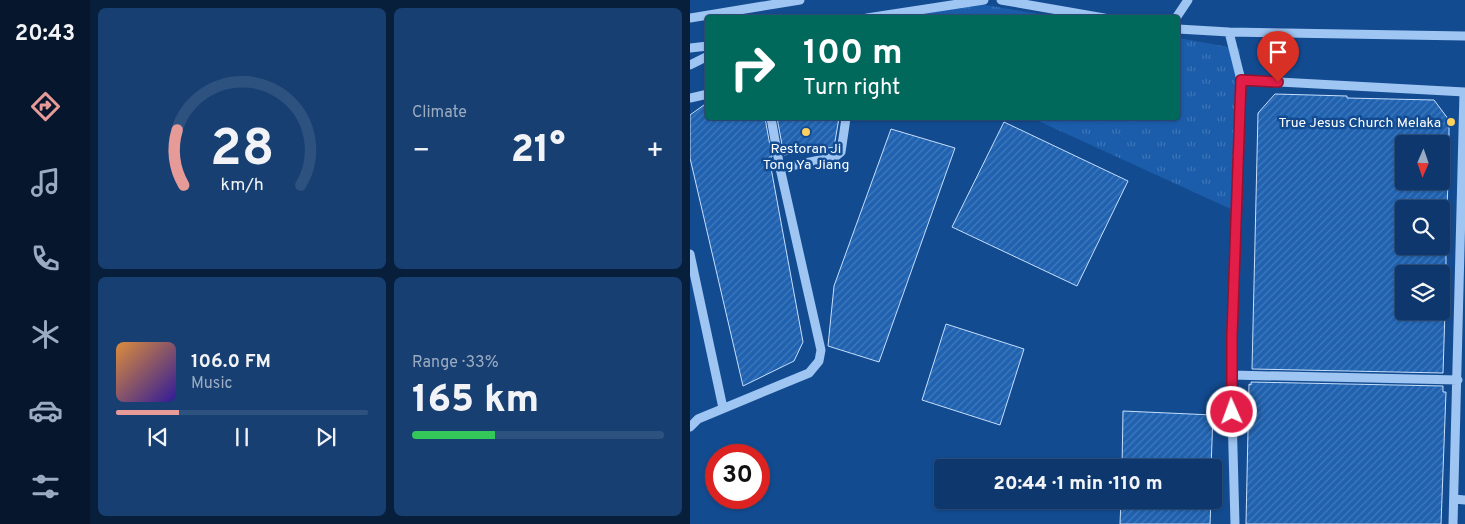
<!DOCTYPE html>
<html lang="en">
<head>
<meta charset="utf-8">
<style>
	body { margin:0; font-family:Overpass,sans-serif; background:#173f72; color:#f1f3f6; height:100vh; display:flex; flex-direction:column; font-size:19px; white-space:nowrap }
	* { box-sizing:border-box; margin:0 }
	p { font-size:16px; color:#9bacc2 }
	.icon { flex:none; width:28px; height:28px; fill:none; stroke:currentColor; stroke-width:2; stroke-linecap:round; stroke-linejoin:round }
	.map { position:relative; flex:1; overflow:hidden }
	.drawer { display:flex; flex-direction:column; gap:8px; padding:8px; background:#081f3c; width:600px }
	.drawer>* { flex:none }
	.top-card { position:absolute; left:15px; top:15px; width:475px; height:105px; border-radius:5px; box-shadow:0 1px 4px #0004,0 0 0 1px #2e5280; background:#00695c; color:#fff; overflow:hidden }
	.needle { width:32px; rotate:182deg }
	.buttons { position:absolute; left:705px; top:135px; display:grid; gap:10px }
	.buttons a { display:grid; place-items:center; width:55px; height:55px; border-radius:5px; background:#0e386d; box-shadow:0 1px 4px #0004,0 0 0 1px #2e5280; font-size:25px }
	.speed { position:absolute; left:15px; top:444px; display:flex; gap:10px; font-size:25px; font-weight:700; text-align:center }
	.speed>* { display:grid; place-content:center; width:65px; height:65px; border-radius:50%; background:#0e386d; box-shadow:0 1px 4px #0004,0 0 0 1px #2e5280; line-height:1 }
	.speed .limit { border:8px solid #d22; background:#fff; color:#111 }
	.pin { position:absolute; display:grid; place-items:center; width:42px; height:42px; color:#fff; margin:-51px -21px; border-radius:50% 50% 50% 0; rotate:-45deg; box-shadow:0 0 5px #0007 }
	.pin .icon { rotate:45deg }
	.me { position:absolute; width:55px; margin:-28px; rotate:358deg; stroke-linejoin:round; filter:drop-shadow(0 0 4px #0008) }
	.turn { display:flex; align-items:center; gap:18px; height:105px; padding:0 15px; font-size:22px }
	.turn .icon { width:65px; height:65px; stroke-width:2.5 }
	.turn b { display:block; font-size:35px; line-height:42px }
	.big { font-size:38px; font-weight:800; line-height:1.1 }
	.drawer .tile { flex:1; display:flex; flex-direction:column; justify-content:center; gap:8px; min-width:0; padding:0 18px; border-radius:8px; background:#173f72 }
	.drawer .dial { align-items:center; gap:0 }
	.dial svg { height:130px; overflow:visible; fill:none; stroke:#2e5280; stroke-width:7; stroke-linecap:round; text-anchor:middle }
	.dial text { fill:#f1f3f6; stroke:none }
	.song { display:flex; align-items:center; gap:15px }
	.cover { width:60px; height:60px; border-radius:8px; background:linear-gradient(135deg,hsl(30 70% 55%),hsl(250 70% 35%)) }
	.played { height:5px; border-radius:2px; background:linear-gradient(90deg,#e69b98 25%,#2e5280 25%) }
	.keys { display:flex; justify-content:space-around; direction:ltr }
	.heat { display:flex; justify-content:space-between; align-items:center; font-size:28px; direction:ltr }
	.charge { height:8px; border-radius:4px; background:linear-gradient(90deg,#34c759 33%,#2e5280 0) }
	.drawer .tiles { flex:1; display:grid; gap:8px; grid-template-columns:repeat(2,1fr) }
	.trip { position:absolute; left:244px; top:459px; width:288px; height:50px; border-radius:5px; background:#0e386d; box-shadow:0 1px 4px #0004,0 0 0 1px #2e5280; font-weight:800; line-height:50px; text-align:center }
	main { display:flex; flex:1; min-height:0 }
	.dock { display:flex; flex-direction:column; width:90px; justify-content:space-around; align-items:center; background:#06162c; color:#9bacc2 }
	.dock .icon { width:35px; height:35px }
	.dock .selected { color:#e69b98 }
	.dock b { font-size:22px; color:#f1f3f6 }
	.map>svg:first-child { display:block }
	.grass { fill:url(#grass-tufts) }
	.building { fill:url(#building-hatch); stroke:#c6dffd }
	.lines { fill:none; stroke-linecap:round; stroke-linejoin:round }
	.minor { stroke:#9fc5f2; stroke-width:9 }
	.route-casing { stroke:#92132f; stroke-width:12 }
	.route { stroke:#e11d48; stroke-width:9 }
	.poi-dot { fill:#ffcf5f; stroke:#134b91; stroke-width:2 }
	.labels { text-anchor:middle; stroke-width:5; stroke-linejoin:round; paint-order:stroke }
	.poi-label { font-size:14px; fill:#fff; stroke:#134b91; text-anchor:end }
</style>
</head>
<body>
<main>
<nav class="dock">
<b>20:43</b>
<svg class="icon selected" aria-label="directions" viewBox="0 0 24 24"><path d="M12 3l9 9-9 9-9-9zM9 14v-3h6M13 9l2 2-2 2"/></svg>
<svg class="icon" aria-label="music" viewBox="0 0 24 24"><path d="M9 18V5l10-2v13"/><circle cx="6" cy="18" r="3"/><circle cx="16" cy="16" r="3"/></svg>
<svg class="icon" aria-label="phone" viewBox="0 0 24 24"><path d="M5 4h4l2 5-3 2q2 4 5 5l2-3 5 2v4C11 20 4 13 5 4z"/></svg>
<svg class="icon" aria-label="climate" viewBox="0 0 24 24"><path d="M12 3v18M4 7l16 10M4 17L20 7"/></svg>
<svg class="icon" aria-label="car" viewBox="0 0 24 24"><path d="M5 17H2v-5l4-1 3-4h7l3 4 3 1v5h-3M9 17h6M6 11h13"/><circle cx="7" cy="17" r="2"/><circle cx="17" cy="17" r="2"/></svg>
<svg class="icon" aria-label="filters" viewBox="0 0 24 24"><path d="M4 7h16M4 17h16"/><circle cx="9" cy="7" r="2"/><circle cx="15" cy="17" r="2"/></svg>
</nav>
<section class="drawer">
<div class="tiles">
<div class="tile dial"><svg viewBox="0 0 100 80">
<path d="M14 69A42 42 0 1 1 86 69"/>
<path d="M14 69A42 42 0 0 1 10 35" stroke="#e69b98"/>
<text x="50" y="56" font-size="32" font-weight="700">28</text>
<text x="50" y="72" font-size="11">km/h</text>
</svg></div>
<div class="tile"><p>Climate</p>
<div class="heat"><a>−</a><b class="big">21°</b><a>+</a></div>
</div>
<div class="tile">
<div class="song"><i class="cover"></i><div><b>106.0 FM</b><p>Music</p></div></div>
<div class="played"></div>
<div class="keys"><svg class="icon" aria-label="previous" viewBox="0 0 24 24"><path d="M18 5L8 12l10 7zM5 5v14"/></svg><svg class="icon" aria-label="pause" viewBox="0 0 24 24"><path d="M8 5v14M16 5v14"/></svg><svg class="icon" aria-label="next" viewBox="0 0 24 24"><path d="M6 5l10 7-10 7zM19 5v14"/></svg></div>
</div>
<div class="tile"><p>Range · 33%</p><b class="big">165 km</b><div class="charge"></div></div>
</div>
</section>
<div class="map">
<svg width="775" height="524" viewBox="0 0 775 524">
	<defs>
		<pattern id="grass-tufts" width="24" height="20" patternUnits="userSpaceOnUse" patternTransform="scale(1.25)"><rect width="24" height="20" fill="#1b5dab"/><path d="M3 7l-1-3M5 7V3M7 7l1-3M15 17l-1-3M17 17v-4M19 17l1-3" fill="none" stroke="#3d75b8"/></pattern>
		<pattern id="building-hatch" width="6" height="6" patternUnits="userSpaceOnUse" patternTransform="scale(1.25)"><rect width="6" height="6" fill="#2062b0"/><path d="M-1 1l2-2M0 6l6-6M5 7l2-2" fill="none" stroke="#417abc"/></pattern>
	</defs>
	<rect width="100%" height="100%" fill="#134b91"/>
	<path class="grass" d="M283,3L367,17L213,18Z
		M488,38L550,49L543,210L342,118H488Z"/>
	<path class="building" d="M585,94L657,96V98L744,100L759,120V144H714V181H758L757,209H714V246H756V274H714V311H755L753,373L562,369L568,113Z
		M18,102V118H75L82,157H79L113,342L104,361L53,386L0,158V115Z
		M87,118H149L144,147L94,155Z
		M314,122L438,181L387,286L262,227Z
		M201,129L265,148L189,362L138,346L144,286Z
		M256,324L334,349L310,425L232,400Z
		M561,382L753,386V392H756L751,524H556L559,384L561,385Z
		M433,411L523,415L521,468H432Z
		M431,500H521L520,524H430Z"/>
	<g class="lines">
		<path class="minor" d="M311,0L414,18
			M0,18L110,0
			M177,18L294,0
			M486,18L498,0
			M488,29L539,32L775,36
			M539,32L551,80L541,375L545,524
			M0,48L18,46
			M0,65L18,56
			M551,80L775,92
			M0,98L18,94
			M90,168L145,157L151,152L156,118
			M0,254L33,408
			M541,375L768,380
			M0,427L8,419L119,373L129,361L131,350L90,168L81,118
			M764,499L775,500
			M763,524L774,92"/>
	</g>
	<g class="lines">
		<g class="route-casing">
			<path id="route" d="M542,412V336L551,80L588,82"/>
		</g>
		<use href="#route" class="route"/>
	</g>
	<g class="poi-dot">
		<circle cx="761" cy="122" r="5"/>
		<circle cx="116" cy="132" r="5"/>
	</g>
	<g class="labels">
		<g class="poi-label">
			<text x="751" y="127">True Jesus Church Melaka</text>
			<text x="116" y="153" text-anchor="middle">Restoran Ji<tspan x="116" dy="16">Tong Ya Jiang</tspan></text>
		</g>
	</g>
</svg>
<div class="buttons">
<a><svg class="needle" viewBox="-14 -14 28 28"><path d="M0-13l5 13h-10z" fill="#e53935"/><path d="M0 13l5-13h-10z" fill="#9bacc2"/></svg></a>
<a><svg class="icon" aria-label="search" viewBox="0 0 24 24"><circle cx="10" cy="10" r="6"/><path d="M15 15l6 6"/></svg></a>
<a><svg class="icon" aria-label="layers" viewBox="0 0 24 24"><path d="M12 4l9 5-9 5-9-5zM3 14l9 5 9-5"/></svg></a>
</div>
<div class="speed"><div class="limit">30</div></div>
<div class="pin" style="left:588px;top:82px;background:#d93025"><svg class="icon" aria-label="arrive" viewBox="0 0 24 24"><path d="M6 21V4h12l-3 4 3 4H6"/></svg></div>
<svg class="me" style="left:542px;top:412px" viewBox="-20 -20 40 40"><circle r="17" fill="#e11d48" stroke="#fff" stroke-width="3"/><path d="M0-11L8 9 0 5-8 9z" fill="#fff"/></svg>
<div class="trip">20:44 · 1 min · 110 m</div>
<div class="top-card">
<div class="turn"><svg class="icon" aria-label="right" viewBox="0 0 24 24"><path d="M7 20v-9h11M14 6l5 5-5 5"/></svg><div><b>100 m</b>Turn right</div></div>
</div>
</div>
</main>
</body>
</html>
